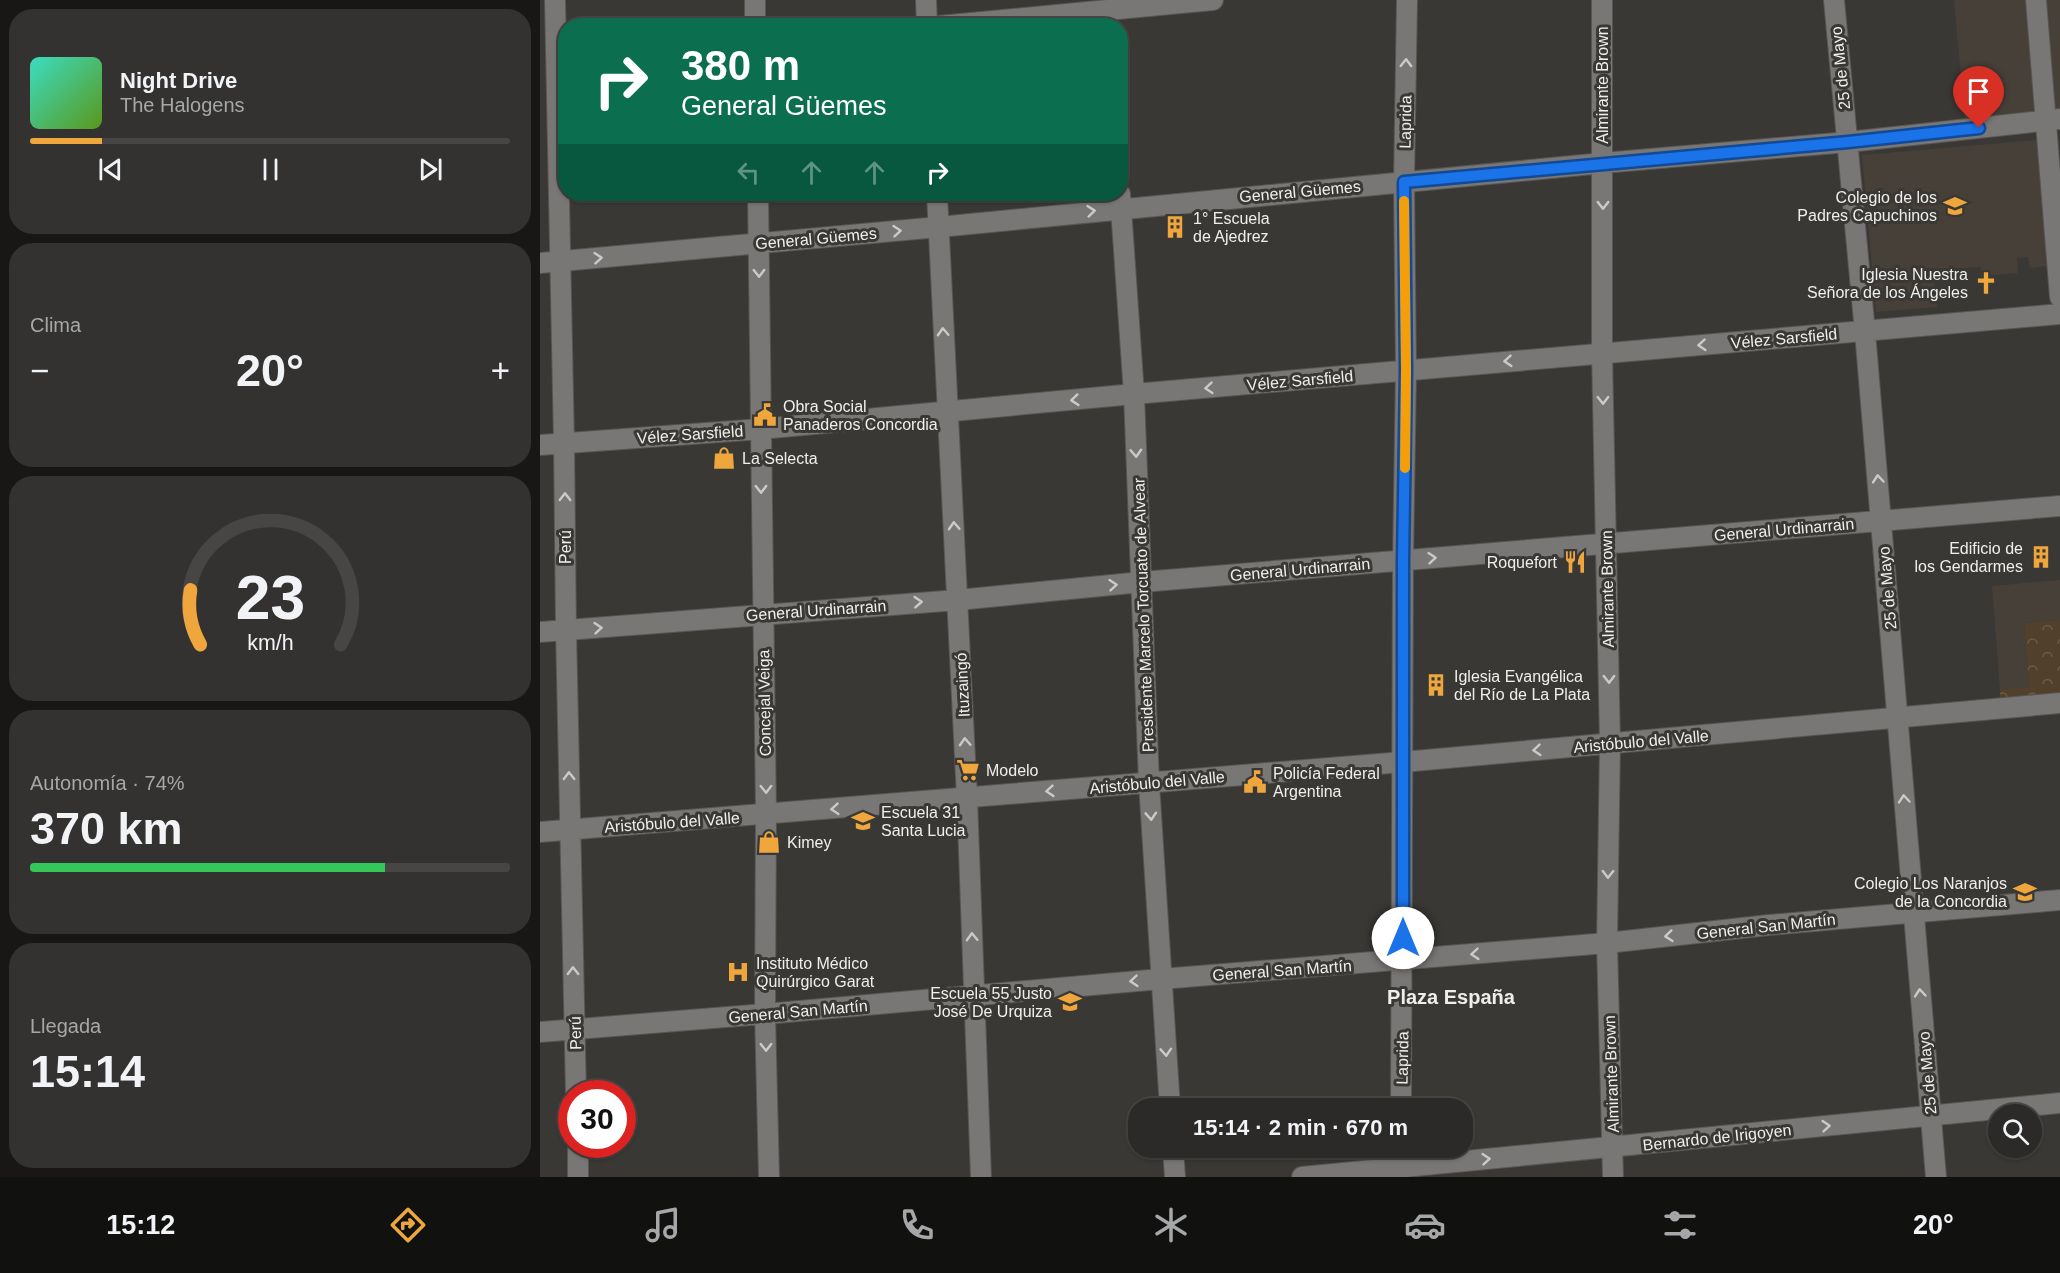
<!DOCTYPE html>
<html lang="es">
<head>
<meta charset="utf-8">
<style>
	body { margin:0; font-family:Helvetica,sans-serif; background:#333230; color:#f1f3f6; height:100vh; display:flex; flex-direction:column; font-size:22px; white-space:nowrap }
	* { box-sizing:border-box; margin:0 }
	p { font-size:20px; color:#a6a7a8 }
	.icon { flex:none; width:33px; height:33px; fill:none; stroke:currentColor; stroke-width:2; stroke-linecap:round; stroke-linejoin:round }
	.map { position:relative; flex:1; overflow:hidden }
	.panel { display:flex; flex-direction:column; gap:9px; padding:9px; background:#181716; width:540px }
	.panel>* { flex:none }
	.banner { position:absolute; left:18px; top:18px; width:570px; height:183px; border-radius:24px; box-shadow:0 2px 4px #0004,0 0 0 2px #474645; background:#0b6e4f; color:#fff; overflow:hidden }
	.buttons { position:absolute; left:1448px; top:1104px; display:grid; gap:12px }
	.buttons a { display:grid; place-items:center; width:54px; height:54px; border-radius:50%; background:#2b2a28; box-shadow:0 2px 4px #0004,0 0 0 2px #474645; font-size:30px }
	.speed { position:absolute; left:18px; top:1080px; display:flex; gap:12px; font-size:30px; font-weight:700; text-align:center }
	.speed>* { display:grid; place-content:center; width:78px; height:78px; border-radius:50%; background:#2b2a28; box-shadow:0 2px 4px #0004,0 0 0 2px #474645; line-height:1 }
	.speed .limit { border:9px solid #d22; background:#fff; color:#111 }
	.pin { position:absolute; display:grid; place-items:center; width:51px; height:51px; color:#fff; margin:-62px -26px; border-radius:50% 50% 50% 0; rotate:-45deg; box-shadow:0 0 6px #0007 }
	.pin .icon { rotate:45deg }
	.me { position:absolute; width:66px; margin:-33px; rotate:0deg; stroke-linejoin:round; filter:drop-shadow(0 0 4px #0008) }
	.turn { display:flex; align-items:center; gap:21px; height:126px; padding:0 24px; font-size:27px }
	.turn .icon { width:78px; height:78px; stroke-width:2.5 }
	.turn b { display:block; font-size:42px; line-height:51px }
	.lanes { display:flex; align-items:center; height:57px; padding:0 24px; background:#0003; justify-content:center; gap:30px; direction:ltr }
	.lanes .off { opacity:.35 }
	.big { font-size:45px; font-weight:700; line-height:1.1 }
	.panel .widget { flex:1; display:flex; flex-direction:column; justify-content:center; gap:9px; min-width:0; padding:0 21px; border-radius:24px; background:#333230 }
	.panel .dial { align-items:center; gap:0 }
	.dial svg { height:156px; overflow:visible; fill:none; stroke:#474645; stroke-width:7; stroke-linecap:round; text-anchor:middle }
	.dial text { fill:#f1f3f6; stroke:none }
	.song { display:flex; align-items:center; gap:18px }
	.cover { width:72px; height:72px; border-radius:9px; background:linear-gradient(135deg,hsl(170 70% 55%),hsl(90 70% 35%)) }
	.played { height:6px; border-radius:3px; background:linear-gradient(90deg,#efa73d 15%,#474645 15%) }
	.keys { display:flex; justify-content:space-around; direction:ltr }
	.heat { display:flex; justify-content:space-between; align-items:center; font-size:33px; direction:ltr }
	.charge { height:9px; border-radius:4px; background:linear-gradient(90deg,#34c759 74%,#474645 0) }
	.trip { position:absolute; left:588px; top:1098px; width:345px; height:60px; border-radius:24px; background:#2b2a28; box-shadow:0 2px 4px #0004,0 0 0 2px #474645; font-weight:700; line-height:60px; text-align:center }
	.tab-bar { display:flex; height:96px; justify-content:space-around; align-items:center; background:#111110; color:#a6a7a8 }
	.tab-bar .icon { width:42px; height:42px }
	.tab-bar .active { color:#efa73d }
	.tab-bar b { font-size:27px; color:#f1f3f6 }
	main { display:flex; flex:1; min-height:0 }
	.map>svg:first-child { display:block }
	.built { fill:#464039 }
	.park { fill:url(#park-crowns) }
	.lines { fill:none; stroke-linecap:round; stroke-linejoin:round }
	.minor-casing { stroke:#575553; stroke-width:22 }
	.minor { stroke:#797775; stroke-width:20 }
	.oneway { stroke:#cccac8 }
	.route-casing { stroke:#114b97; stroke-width:15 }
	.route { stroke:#1a73e8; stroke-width:10 }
	.slow { stroke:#f59e0b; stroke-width:10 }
	.labels { text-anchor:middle; stroke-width:6; stroke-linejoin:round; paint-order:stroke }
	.street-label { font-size:16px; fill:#efeeec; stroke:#393835 }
	.poi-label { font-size:16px; fill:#efeeec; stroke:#393835; text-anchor:start }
	.quarter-label { font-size:20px; font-weight:bold; fill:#efeeec; stroke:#393835 }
</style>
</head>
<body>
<main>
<section class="panel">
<div class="widget">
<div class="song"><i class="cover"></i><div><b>Night Drive</b><p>The Halogens</p></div></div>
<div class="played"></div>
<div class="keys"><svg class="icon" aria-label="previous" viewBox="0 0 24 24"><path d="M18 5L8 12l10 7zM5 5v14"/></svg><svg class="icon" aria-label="pause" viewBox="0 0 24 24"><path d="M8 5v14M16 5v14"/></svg><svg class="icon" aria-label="next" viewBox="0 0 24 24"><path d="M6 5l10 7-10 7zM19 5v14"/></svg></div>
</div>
<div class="widget"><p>Clima</p>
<div class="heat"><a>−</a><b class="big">20°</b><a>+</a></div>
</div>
<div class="widget dial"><svg viewBox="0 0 100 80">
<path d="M14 69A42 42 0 1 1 86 69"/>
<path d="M14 69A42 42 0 0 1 9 41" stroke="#efa73d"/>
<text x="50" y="56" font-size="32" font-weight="700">23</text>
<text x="50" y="72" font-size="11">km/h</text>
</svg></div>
<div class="widget"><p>Autonomía · 74%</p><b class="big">370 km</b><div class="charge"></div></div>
<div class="widget"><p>Llegada</p><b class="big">15:14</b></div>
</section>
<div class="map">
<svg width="1520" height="1177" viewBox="0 0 1520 1177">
	<defs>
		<pattern id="park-crowns" width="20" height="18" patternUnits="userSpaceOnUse" patternTransform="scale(1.5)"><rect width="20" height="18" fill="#51402b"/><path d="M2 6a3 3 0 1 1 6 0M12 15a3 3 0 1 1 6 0" fill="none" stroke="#6a5c4a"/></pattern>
	</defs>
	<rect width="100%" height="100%" fill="#393835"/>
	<path class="built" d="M1414,0H1520V112L1425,120Z
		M1498,140L1508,266L1490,268L1488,257L1477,258L1478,273L1441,276V267L1421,268V278L1394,279L1397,307L1336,312L1322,155Z
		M1520,580V620L1484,623L1489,687L1460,689L1452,586Z"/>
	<path class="park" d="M562,20V25H492Z
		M1520,620V697L1460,701V689L1489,687L1484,623Z"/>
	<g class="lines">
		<g class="minor-casing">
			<path id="minor" d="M15,0L24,443L26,630L36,1094
				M215,0V26
				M386,0L387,26
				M1062,0V353L1070,743L1067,943L1073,1177
				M1294,0L1325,332L1396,1177
				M1496,0L1520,297
				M399,26L673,0
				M218,194L226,814L225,1014L229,1177
				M397,194L427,798L441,1177
				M580,194L594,394L609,783L630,1108
				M0,263L399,227L1063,163L1308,142L1520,119
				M0,445L221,429L594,394L1520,314
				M0,632L418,600L602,582L1520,506
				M0,832L863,762L1520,703
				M0,1032L225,1014L621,979L1067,943L1229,925L1520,900
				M861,1108L863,561L866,370L864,182L867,0
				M38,1144V1177
				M633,1148L635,1177
				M762,1177L1520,1103
				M860,1177L861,1148"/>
		</g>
		<use href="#minor" class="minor"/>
	</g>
	<defs><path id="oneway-chevron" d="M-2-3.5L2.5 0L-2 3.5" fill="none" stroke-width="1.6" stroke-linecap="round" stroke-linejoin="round" transform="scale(1.5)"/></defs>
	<g class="oneway">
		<use href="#oneway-chevron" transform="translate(866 63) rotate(-89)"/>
		<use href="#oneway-chevron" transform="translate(1063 205) rotate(90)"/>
		<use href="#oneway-chevron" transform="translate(551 211) rotate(-6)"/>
		<use href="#oneway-chevron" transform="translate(357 231) rotate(-5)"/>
		<use href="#oneway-chevron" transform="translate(58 258) rotate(-5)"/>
		<use href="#oneway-chevron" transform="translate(219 273) rotate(89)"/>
		<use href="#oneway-chevron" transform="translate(403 332) rotate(-93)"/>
		<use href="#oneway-chevron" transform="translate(1162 345) rotate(175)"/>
		<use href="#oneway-chevron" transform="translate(968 361) rotate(175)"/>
		<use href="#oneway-chevron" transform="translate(669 388) rotate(175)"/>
		<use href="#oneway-chevron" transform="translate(535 400) rotate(174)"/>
		<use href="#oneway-chevron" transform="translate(1063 400) rotate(89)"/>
		<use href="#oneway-chevron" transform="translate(596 453) rotate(87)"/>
		<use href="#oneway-chevron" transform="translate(1338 479) rotate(-95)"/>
		<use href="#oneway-chevron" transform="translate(221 489) rotate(89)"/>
		<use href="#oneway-chevron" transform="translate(25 497) rotate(-90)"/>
		<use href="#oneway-chevron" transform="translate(414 526) rotate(-93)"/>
		<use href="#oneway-chevron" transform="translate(892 558) rotate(-5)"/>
		<use href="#oneway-chevron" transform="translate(573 585) rotate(-5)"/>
		<use href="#oneway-chevron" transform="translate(378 602) rotate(-4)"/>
		<use href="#oneway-chevron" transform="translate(58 628) rotate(-5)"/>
		<use href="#oneway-chevron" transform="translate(1069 679) rotate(89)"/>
		<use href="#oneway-chevron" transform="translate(425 742) rotate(-93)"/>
		<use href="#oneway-chevron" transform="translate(997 750) rotate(175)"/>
		<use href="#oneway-chevron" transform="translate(29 776) rotate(-91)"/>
		<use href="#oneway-chevron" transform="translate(226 789) rotate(89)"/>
		<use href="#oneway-chevron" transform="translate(510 791) rotate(175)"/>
		<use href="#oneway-chevron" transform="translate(1364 799) rotate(-95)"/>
		<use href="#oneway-chevron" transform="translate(295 809) rotate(175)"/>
		<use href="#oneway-chevron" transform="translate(611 816) rotate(86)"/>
		<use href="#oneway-chevron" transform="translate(1068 874) rotate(91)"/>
		<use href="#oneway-chevron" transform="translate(1129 936) rotate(174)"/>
		<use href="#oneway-chevron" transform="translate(432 937) rotate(-92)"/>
		<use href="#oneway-chevron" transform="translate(935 954) rotate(175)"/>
		<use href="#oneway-chevron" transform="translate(33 971) rotate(-91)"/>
		<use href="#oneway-chevron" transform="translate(594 981) rotate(175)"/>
		<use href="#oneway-chevron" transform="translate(1380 993) rotate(-95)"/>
		<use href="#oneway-chevron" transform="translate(226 1047) rotate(89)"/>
		<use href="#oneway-chevron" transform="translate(626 1052) rotate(86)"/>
		<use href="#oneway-chevron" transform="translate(1286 1126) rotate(-5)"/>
		<use href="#oneway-chevron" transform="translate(946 1159) rotate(-5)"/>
	</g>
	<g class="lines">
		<g class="route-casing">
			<path id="route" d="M863,938V561L866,370L864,182L1308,142L1439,128"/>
		</g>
		<use href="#route" class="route"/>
		<path class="slow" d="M864,201L866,370L865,468"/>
	</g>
	<defs>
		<g id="school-bare" transform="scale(1.8)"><path d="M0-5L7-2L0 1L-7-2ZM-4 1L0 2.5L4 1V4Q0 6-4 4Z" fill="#efa73d" stroke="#393835" stroke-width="2.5" paint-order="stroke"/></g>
		<g id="building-bare" transform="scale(1.8)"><path d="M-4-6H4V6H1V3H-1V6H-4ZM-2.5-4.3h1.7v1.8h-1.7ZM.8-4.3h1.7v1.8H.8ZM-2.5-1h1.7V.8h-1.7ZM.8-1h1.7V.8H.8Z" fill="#efa73d" stroke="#393835" stroke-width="2.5" paint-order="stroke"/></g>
		<g id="church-bare" transform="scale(1.8)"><path d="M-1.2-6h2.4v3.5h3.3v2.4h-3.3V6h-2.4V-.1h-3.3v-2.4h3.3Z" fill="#efa73d" stroke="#393835" stroke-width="2.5" paint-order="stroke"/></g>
		<g id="civic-bare" transform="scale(1.8)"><path d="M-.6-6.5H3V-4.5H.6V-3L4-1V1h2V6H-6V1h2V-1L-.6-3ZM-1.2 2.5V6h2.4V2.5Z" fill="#efa73d" stroke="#393835" stroke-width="2.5" paint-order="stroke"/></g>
		<g id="shop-bare" transform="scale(1.8)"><path d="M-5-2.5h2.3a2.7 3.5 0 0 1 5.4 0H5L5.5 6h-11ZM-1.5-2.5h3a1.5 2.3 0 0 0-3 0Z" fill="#efa73d" stroke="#393835" stroke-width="2.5" paint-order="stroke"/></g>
		<g id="restaurant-bare" transform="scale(1.8)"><path d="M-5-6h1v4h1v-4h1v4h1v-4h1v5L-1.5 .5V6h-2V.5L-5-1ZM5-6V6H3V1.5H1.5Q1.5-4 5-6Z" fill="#efa73d" stroke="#393835" stroke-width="2.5" paint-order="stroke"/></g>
		<g id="supermarket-bare" transform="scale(1.8)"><path d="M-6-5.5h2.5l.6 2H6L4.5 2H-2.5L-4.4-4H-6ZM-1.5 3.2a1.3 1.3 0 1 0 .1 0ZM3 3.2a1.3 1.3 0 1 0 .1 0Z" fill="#efa73d" stroke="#393835" stroke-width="2.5" paint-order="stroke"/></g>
		<g id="hospital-bare" transform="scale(1.8)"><path d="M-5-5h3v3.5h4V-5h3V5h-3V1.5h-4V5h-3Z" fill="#efa73d" stroke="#393835" stroke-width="2.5" paint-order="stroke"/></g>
	</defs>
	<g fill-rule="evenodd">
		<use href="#school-bare" x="1415" y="206"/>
		<use href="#building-bare" x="635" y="227"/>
		<use href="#church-bare" x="1446" y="283"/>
		<use href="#civic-bare" x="225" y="415"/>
		<use href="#shop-bare" x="184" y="458"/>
		<use href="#building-bare" x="1501" y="557"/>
		<use href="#restaurant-bare" x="1035" y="562"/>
		<use href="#building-bare" x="896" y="685"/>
		<use href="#supermarket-bare" x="428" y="770"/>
		<use href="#civic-bare" x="715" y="782"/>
		<use href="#school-bare" x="323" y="821"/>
		<use href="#shop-bare" x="229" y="842"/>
		<use href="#school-bare" x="1485" y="892"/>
		<use href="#hospital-bare" x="198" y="972"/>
		<use href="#school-bare" x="530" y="1002"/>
	</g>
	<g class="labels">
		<g class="street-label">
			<text transform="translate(1300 68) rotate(-96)" y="6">25 de Mayo</text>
			<text transform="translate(1062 85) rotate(-90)" y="6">Almirante Brown</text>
			<text transform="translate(865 122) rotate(-89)" y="6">Laprida</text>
			<text transform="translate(760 191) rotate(-5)" y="6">General Güemes</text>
			<text transform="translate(276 238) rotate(-5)" y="6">General Güemes</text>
			<text transform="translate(1244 338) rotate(-5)" y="6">Vélez Sarsfield</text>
			<text transform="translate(760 380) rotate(-5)" y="6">Vélez Sarsfield</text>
			<text transform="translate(150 434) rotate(-4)" y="6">Vélez Sarsfield</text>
			<text transform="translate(1244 529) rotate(-5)" y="6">General Urdinarrain</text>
			<text transform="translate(25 547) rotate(-90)" y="6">Perú</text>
			<text transform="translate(760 569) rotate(-5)" y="6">General Urdinarrain</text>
			<text transform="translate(1347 588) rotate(-95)" y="6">25 de Mayo</text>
			<text transform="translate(1067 589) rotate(-91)" y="6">Almirante Brown</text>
			<text transform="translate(276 610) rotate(-4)" y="6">General Urdinarrain</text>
			<text transform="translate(603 615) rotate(-92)" y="6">Presidente Marcelo Torcuato de Alvear</text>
			<text transform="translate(422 685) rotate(-93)" y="6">Ituzaingó</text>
			<text transform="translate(224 703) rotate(-91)" y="6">Concejal Veiga</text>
			<text transform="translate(1101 741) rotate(-5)" y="6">Aristóbulo del Valle</text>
			<text transform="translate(617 782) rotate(-5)" y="6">Aristóbulo del Valle</text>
			<text transform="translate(132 822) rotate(-4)" y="6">Aristóbulo del Valle</text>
			<text transform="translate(1226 926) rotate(-6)" y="6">General San Martín</text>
			<text transform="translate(742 970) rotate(-4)" y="6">General San Martín</text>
			<text transform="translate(258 1011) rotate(-5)" y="6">General San Martín</text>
			<text transform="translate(35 1033) rotate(-91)" y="6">Perú</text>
			<text transform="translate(862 1058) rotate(-89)" y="6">Laprida</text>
			<text transform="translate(1387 1073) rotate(-95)" y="6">25 de Mayo</text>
			<text transform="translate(1071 1074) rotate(-92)" y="6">Almirante Brown</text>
			<text transform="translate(1177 1137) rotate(-6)" y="6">Bernardo de Irigoyen</text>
		</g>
		<g class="poi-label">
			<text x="1397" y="203" text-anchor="end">Colegio de los<tspan x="1397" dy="18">Padres Capuchinos</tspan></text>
			<text x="653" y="224">1° Escuela<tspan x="653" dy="18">de Ajedrez</tspan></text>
			<text x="1428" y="280" text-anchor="end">Iglesia Nuestra<tspan x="1428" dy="18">Señora de los Ángeles</tspan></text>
			<text x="243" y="412">Obra Social<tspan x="243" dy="18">Panaderos Concordia</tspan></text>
			<text x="202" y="464">La Selecta</text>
			<text x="1483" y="554" text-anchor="end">Edificio de<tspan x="1483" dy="18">los Gendarmes</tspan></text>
			<text x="1017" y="568" text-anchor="end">Roquefort</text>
			<text x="914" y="682">Iglesia Evangélica<tspan x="914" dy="18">del Río de La Plata</tspan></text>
			<text x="446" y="776">Modelo</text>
			<text x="733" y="779">Policía Federal<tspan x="733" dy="18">Argentina</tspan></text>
			<text x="341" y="818">Escuela 31<tspan x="341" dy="18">Santa Lucia</tspan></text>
			<text x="247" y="848">Kimey</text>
			<text x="1467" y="889" text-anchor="end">Colegio Los Naranjos<tspan x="1467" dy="18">de la Concordia</tspan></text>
			<text x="216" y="969">Instituto Médico<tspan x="216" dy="18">Quirúrgico Garat</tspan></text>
			<text x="512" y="999" text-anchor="end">Escuela 55 Justo<tspan x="512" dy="18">José De Urquiza</tspan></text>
		</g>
		<g class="quarter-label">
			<text x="911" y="1004">Plaza España</text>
		</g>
	</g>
</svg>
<div class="buttons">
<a><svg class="icon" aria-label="search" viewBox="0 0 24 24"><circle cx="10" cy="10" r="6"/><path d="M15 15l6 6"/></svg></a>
</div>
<div class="speed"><div class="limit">30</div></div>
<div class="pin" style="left:1439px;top:128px;background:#d93025"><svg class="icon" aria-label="arrive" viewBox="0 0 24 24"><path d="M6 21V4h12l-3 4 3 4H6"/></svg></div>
<svg class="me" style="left:863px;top:938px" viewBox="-20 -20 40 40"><circle r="19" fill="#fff"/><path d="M0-13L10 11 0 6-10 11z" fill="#1a73e8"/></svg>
<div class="trip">15:14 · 2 min · 670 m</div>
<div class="banner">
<div class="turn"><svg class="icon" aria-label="right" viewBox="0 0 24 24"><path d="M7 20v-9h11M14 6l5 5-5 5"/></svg><div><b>380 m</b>General Güemes</div></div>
<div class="lanes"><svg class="icon off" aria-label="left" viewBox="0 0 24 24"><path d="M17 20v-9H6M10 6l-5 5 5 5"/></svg><svg class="icon off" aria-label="ahead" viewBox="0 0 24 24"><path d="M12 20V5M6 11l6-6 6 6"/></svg><svg class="icon off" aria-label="ahead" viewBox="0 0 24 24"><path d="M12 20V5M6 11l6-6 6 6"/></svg><svg class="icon" aria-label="right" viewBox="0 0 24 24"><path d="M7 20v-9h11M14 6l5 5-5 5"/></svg></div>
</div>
</div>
</main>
<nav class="tab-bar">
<b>15:12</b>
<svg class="icon active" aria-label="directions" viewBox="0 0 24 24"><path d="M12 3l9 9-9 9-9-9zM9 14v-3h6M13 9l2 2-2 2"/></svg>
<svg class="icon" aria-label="music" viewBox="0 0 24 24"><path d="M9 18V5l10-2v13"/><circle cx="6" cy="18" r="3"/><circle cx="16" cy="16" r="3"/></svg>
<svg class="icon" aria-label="phone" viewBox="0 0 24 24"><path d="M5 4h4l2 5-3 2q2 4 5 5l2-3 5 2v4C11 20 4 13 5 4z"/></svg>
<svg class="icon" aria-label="climate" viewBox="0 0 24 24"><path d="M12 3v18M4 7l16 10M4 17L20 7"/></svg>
<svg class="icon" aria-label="car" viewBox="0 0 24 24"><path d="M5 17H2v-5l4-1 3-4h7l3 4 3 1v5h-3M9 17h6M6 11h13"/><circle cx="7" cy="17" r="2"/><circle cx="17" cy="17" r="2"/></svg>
<svg class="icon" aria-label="filters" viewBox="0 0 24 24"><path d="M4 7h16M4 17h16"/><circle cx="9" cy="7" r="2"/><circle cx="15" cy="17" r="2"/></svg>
<b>20°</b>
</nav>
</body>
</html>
